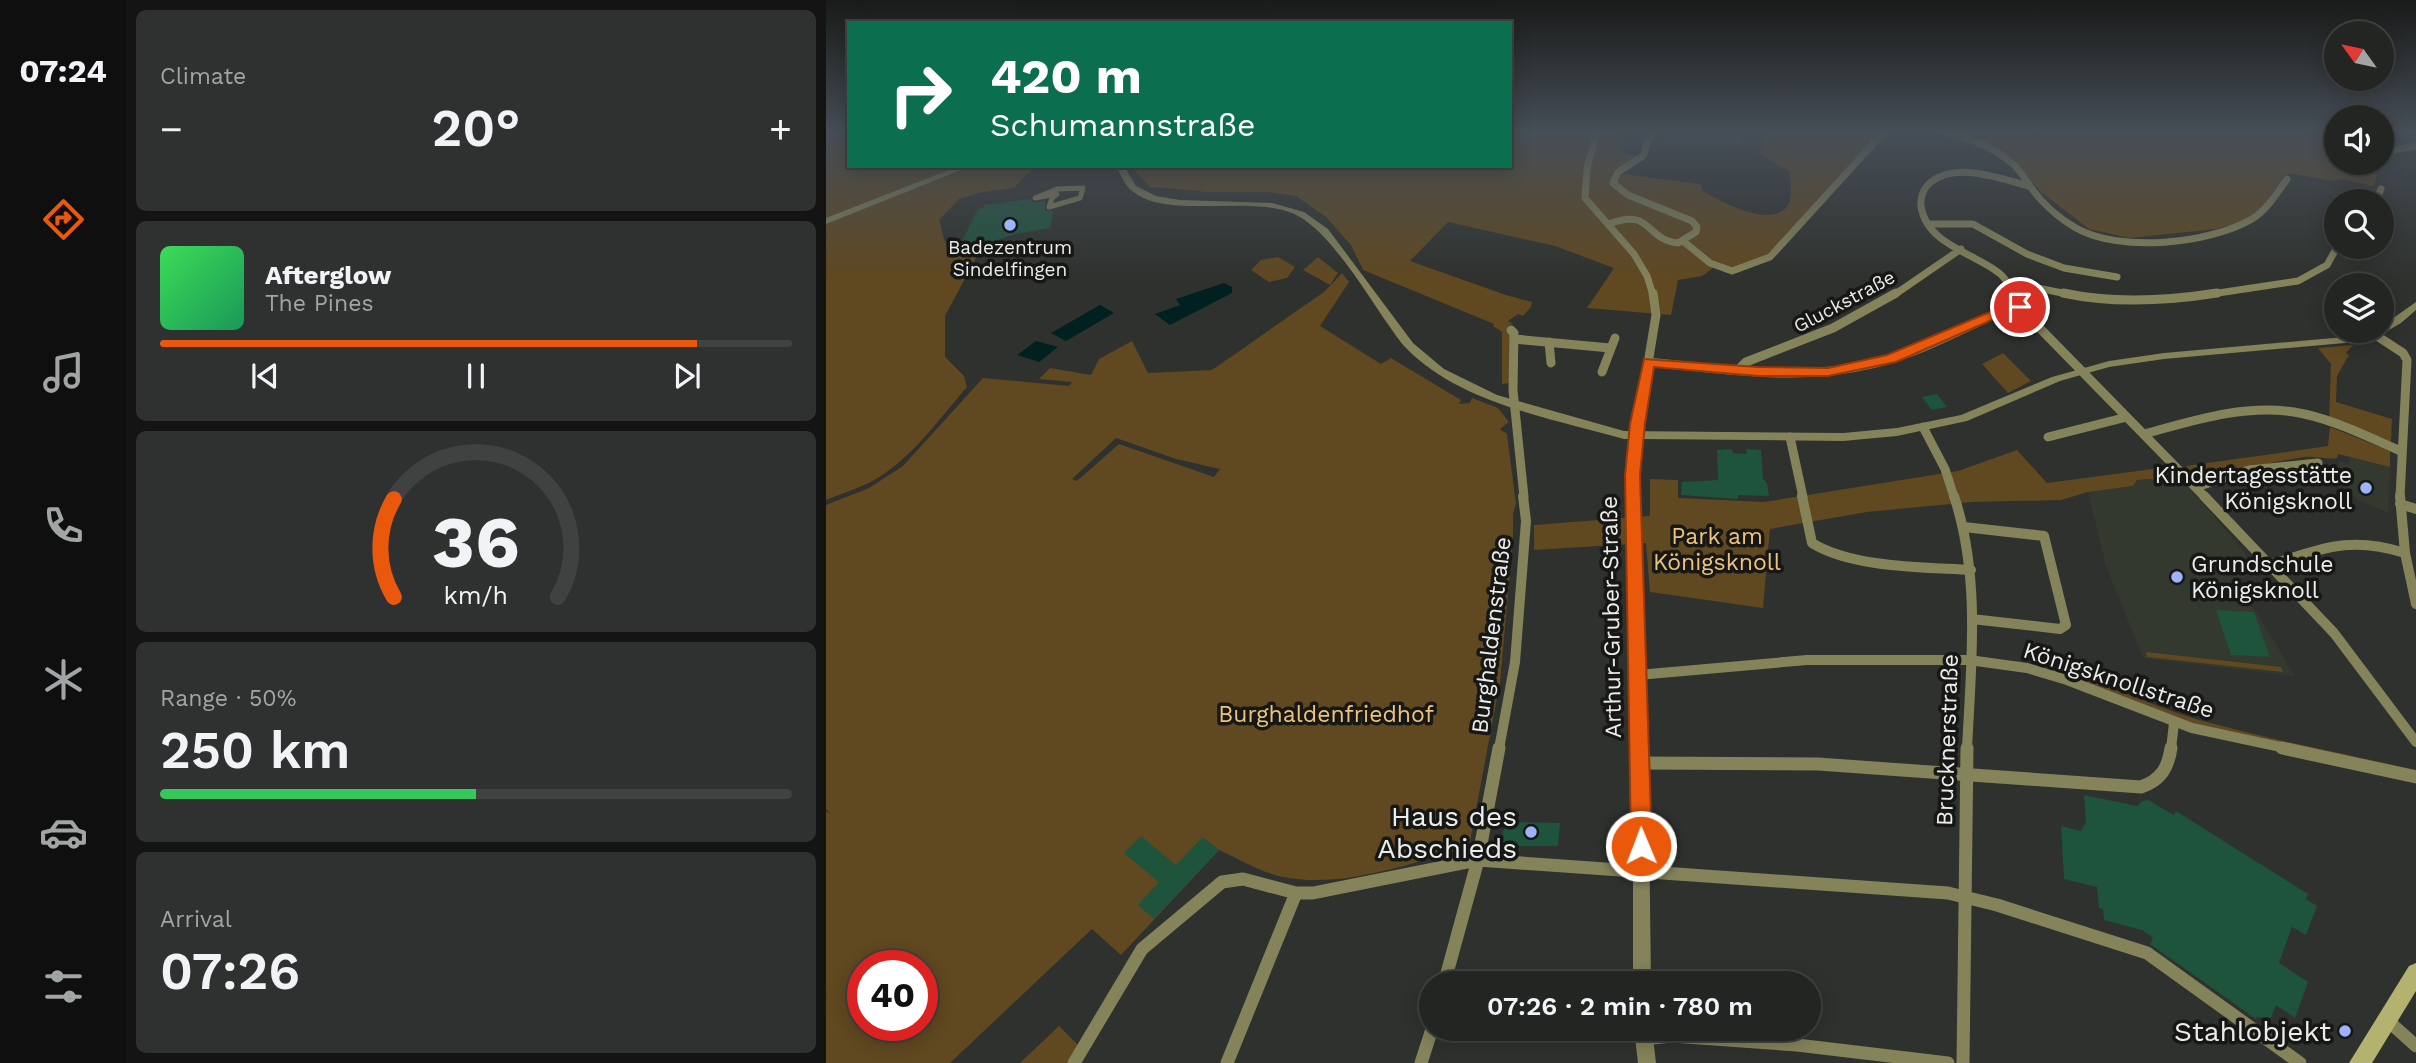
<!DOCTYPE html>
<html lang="en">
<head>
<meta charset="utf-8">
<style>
	body { margin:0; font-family:"Work Sans",sans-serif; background:#2e312f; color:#f1f3f6; height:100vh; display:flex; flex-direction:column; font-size:26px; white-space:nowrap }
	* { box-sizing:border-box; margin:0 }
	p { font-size:23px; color:#a2a5a5 }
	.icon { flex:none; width:38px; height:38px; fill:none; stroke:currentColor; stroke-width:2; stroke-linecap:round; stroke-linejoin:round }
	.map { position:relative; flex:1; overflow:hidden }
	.side { display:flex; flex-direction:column; gap:10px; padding:10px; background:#131413; width:700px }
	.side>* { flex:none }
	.guide { position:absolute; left:21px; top:21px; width:665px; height:147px; border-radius:0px; box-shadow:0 4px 18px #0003,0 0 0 2px #3f4240; background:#0b6e4f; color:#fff; overflow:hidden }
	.needle { width:46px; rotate:303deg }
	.tools { position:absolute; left:1498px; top:21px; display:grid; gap:14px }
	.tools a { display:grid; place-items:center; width:70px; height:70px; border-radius:50%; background:#222522; box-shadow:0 4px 18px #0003,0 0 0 2px #3f4240; font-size:35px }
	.speed { position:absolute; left:21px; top:950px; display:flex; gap:14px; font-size:35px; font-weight:700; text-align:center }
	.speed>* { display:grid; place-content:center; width:91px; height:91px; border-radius:50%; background:#222522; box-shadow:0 4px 18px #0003,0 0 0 2px #3f4240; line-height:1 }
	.speed .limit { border:10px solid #d22; background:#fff; color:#111 }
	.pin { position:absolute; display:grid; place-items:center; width:60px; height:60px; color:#fff; margin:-30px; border:4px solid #fff; border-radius:50%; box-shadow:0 2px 7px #0007 }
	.me { position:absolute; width:77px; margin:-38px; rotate:359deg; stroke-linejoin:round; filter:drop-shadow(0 0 5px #0008) }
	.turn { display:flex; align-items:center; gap:24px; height:147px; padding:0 28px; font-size:32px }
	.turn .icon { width:91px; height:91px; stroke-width:2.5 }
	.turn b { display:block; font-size:49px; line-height:60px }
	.big { font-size:52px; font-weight:600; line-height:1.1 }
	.side .widget { flex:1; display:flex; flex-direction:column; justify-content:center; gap:10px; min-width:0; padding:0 24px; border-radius:10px; background:#2e312f }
	.side .dial { align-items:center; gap:0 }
	.dial svg { height:182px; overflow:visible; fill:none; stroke:#3f4240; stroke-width:7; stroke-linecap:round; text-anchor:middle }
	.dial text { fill:#f1f3f6; stroke:none }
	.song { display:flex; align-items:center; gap:21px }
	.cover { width:84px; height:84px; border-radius:10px; background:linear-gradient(135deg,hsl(130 70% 55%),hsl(150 70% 35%)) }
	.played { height:7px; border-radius:4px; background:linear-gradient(90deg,#ea580c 85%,#3f4240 85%) }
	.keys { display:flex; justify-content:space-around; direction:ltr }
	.heat { display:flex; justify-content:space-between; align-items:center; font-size:38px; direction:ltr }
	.charge { height:10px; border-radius:5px; background:linear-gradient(90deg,#34c759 50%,#3f4240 0) }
	.trip { position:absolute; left:593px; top:971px; width:402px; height:70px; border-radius:35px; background:#222522; box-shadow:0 4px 18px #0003,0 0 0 2px #3f4240; font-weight:600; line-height:70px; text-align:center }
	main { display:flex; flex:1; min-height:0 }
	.tabs { display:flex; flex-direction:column; width:126px; justify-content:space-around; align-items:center; background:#0e0f0e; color:#a2a5a5 }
	.tabs .icon { width:49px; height:49px }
	.tabs .active { color:#ea580c }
	.tabs b { font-size:32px; color:#f1f3f6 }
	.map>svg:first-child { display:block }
	.built { fill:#33392f }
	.green { fill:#604820; fill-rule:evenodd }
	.water { fill:#00211f }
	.building { fill:#1e533c }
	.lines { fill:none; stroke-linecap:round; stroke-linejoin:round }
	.pedestrian { stroke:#84835a; stroke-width:5 }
	.minor-far3 { stroke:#84835a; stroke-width:7 }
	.minor-far2 { stroke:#84835a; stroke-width:9 }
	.minor-far1 { stroke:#84835a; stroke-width:10 }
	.minor { stroke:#84835a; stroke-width:13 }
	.tertiary { fill:#84835a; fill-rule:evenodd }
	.secondary { fill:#b4b26f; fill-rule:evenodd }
	.route { fill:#ea580c; stroke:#983908; stroke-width:2 }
	.poi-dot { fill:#9db4fd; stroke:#171816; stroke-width:2.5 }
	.labels { text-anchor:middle; stroke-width:7; stroke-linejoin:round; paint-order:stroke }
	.far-poi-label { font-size:19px; fill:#ebedea; stroke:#171816 }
	.far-street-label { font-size:19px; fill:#ebedea; stroke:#171816 }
	.poi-label { font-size:23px; fill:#ebedea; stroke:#171816; text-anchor:end }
	.park-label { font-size:23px; fill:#edc37d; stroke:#171816 }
	.street-label { font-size:23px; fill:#ebedea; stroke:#171816 }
	.near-poi-label { font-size:28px; fill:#ebedea; stroke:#171816; text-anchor:end }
</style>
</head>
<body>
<main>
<nav class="tabs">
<b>07:24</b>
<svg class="icon active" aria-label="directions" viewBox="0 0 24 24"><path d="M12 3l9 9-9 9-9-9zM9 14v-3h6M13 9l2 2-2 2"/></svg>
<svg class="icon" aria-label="music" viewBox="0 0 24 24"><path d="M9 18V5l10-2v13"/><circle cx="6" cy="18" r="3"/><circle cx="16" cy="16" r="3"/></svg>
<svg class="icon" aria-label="phone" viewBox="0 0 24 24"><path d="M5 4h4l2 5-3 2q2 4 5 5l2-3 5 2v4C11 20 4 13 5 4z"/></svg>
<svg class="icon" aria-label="climate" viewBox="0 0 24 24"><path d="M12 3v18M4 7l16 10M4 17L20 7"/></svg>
<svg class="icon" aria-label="car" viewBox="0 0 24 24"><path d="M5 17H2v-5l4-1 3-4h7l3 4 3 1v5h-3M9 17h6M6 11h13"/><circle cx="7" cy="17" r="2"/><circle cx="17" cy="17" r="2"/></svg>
<svg class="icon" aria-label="filters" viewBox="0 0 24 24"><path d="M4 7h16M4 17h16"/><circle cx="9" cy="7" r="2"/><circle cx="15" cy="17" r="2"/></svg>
</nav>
<section class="side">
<div class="widget"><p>Climate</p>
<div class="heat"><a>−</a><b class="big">20°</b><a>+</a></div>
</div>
<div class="widget">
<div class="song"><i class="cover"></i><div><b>Afterglow</b><p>The Pines</p></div></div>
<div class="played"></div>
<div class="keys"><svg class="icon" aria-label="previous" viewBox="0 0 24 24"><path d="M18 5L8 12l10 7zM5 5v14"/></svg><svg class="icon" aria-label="pause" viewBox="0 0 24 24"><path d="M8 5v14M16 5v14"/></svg><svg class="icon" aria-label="next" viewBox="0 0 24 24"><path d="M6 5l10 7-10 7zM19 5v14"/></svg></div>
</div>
<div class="widget dial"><svg viewBox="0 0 100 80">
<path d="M14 69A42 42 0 1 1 86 69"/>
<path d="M14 69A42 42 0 0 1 14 26" stroke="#ea580c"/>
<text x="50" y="56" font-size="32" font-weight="700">36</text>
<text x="50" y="72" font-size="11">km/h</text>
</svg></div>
<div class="widget"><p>Range · 50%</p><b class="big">250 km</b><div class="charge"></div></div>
<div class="widget"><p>Arrival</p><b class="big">07:26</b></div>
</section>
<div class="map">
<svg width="1590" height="1063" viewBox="0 0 1590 1063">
	<rect width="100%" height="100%" fill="#2e312d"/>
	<path class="built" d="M1556,145L1561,149L1584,166L1551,175L1537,170L1529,163H1556Z
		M1524,457L1564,467L1562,513L1531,499L1503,475L1504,470L1508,472L1514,461L1523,464Z
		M1322,479L1360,484L1416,549L1430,574L1403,581L1431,613L1469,676L1317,658L1280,566L1262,492L1307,486L1311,480Z"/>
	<path class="green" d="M0,132H23V166H209L188,188L156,192L133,199L113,220C121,248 118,256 151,256L119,316V357L138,376L141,387C113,419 87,457 50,479C34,488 17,493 0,500Z
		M684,132H793L792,145L795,153L814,157L796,174L875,184L876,190C893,201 947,230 962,205C967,196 964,182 964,172L933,153L938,145L935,132H1055L942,255L911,268L888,267L876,276L852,280L845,315L761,308L788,268L729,246L622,222L584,261L680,295L706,302L705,307L697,316L692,314L682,321L687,324L681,326L685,337L683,383L676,384V332L667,326L668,324L537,270L525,245L500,217L470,196L442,192H382L325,187L303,166H684Z
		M1127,132H1510V163H1529L1537,170L1551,175L1548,186L1514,179L1508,181L1469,174H1459L1437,206L1417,222L1390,229L1304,238L1263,229L1214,191L1185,157L1160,143Z
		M452,257L469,267L461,278L443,282L425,270L435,260Z
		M492,257L512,273L504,285L477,270Z
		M516,273L523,282L494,326L555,364L565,358L635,400L633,404L644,403L646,398L672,408L683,422L674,429L681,434L690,504L687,514V540L674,682L643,847C585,863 518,889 457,877C436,873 413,859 393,850L295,955L266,929L124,1063H0V811L5,814L0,809V505L43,488L77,466L157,378L243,386L246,382L213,379L224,368L265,375L273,359L306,341L322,373L386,370L498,292ZM290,438L350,459L394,469L388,477L293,444L251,481L246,479ZM37,966H96V1026H37Z
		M1527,345L1520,353L1523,355L1511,376L1510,402L1566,419L1565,442L1503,421L1505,364L1492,348Z
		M1177,353L1205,381L1182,393L1156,364Z
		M1504,427L1564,451V467L1512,454L1511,458C1499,460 1490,456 1478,457C1446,462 1405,471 1374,481L1360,466L1502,446Z
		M1191,450L1221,483L1334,468L1360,484L1322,479L1311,480L1307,486L1262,492L1235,500L1146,502L1041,512L944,529L937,608L824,592L820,543L708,550V525L824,516V479L852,480V498L938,502L1132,471Z
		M1320,652L1455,667L1457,672L1321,657Z
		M1224,670C1278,681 1328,708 1381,722C1450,741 1521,754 1590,770V773C1521,758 1449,747 1380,727C1327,712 1277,686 1224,670Z
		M233,1026L254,1047L244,1063H194Z"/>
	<path class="water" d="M398,283L406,287V293L344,325L329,314L354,305L350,299Z
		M274,305L288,313L240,341L225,333Z
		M210,341L232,347L213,362L191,355Z"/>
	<path class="building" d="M841,132H915L914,144L894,143L893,147L839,143Z
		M204,199L208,203L219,201V210L227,211L224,228L190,234L130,253L152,209L157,208L158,205Z
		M1111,394L1121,407L1106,410L1096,397Z
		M906,449L907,453L921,454L920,449L935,450L937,479L941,483L943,496L912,495V499L855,495L856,482L892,480L891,450Z
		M1390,610L1428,612L1444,657L1405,655Z
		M1258,795L1311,806L1316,801L1322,800L1348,815L1350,811L1482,894L1480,899L1491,906L1480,935L1466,927L1453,963L1482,982L1469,1018L1450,1005L1445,1018L1431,1017L1430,1019L1324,944L1327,938L1316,930L1278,920L1277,909L1273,908L1271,887L1238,879L1235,826L1255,831L1260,822Z
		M680,822L734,823L732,846H681V843H677L678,836L676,835Z
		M315,836L350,865L377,837L393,850L328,919L312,905L333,882L298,853Z"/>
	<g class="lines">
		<path class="pedestrian" d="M257,188L254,198L223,207L226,198L231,194L209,198L231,189Z"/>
		<path class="minor-far3" d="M771,132L761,168L759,198L808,254L821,276L827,295
			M1120,132C1144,138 1168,147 1187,164C1195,171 1200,181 1206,189C1217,204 1234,219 1250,228C1294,253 1383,244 1426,219C1441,210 1451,193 1461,179
			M1568,150L1590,146
			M1550,201L1555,189
			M783,224C826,207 819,240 852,243L870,232L871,227L866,221L802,195L787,183L792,172L817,156L825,133
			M1103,224H1147L1201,254L1238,268L1291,277
			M857,241L884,263L906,271L944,257L1058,132
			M1182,282L1246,295
			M1068,295L1135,249
			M1189,295C1184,287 1181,279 1173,273C1148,253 1100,244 1095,206C1094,197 1098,187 1105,182C1130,161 1175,179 1203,186
			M1379,295L1472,281L1501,265L1511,247"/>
		<path class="minor-far2" d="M1188,293L1197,311L1379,497
			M1237,293C1288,304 1340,301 1391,293
			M685,330L688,333L687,390L698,497
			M1548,334L1577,353L1581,360L1574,497
			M688,339L784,348
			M723,342L725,363
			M822,362C896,369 973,382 1046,364C1093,353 1136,329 1180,309L1194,307
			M912,370L920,362L1007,328L1070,293
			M776,372L789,338
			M1097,427L1119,469L1128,497
			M1318,434C1366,421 1417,404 1468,412C1505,418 1540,436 1575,451
			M810,436L830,315L827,293
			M964,437L977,497
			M1222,437L1301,417
			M1370,487L1423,470L1492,463"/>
		<path class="minor-far1" d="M976,496L986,543C1026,568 1099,567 1145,570
			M1128,496C1155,577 1145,665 1141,749
			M1378,496L1508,633L1590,742
			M1574,496L1579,553L1590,604
			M1574,504L1590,509
			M1138,527L1218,536L1240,625L1234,629L1146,619
			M1446,564C1499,548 1524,536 1579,553
			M812,675L981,660H1143L1201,668L1241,680L1366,728L1464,749
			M673,749L689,662L700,521L697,496
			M1345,749L1348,723"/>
		<path class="minor" d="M1456,748L1590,777
			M813,763L992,764L1315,787C1335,780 1342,768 1345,748
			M618,984L652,860L673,748
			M1560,1019L1590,1046
			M610,1029H772
			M817,1039L846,1036L971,1045L1122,1063
			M248,1063L316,949L396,882L417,879L470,893H487L652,860L1122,893L1171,905L1321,953L1474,1063
			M401,1063L470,893
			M595,1063L606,1029
			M1137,1063L1141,748"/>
		<path class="tertiary" d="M133,166H145L0,224V218Z
			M290,166H298L310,186L330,196L354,200L446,203L478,212L502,229L587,343L618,369L671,395L798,431L1017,433L1071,428L1135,415L1226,377L1283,361L1338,353L1519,337L1544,331H1556V326L1590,302V310L1575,323L1556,334L1519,343L1338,359L1283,367L1234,381L1141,421L1071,436L1017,441L816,439L813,538L823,819L825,984H807V819L801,538L804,439H798C725,418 635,404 580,348C573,341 567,331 561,323C539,291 506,236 474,217C430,191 339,223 304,189C298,184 294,173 290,166Z
			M808,1029H826L830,1063H812Z"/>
		<path class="secondary" d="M1590,963V991L1546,1063H1523L1583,966Z"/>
	</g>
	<linearGradient id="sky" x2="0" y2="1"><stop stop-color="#191b19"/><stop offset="0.47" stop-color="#464e57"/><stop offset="1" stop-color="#464e57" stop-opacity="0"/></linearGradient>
	<rect width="1590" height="281" fill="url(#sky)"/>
	<path class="route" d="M1194,303L1198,304V309L1184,312L1070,362L1002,376H932L828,367L819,424L814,475L826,846L823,853L815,856L808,853L805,846L799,475L804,424L818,359L932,367L1002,368L1061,355L1176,307Z"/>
	<g class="poi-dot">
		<circle cx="184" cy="225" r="7"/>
		<circle cx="1540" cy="488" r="7"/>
		<circle cx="1351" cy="577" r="7"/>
		<circle cx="705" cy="832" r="7"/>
		<circle cx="1519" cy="1031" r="7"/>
	</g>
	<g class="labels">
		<g class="far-poi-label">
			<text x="184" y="254">Badezentrum<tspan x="184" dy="22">Sindelfingen</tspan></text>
		</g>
		<g class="far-street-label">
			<text transform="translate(1018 301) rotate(-28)" y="7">Gluckstraße</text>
		</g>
		<g class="poi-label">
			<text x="1526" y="483">Kindertagesstätte<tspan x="1526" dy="26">Königsknoll</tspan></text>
			<text x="1365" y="572" text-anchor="start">Grundschule<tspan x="1365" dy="26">Königsknoll</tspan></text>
		</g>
		<g class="park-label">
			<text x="891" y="544">Park am<tspan x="891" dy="26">Königsknoll</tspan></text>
			<text x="500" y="722">Burghaldenfriedhof</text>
		</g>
		<g class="street-label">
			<text transform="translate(785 617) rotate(-91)" y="8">Arthur-Gruber-Straße</text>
			<text transform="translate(665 635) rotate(-83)" y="8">Burghaldenstraße</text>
			<text transform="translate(1293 680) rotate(18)" y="8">Königsknollstraße</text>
			<text transform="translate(1121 740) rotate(-88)" y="8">Brucknerstraße</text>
		</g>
		<g class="near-poi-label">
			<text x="691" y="826">Haus des<tspan x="691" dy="32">Abschieds</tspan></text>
			<text x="1505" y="1041">Stahlobjekt</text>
		</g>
	</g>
</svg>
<div class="tools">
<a><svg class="needle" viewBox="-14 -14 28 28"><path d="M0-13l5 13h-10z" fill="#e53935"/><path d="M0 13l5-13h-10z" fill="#a2a5a5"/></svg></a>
<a><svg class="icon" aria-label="sound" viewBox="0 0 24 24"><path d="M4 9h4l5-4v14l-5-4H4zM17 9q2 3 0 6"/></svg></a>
<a><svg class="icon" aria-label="search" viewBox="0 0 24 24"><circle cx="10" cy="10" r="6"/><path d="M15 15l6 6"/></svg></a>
<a><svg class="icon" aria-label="layers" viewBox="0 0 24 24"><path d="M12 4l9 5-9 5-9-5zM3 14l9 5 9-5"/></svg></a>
</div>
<div class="speed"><div class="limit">40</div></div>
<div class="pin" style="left:1194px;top:307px;background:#d93025"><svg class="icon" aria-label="arrive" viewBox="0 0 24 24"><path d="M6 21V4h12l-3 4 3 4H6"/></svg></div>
<svg class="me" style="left:815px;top:846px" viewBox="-20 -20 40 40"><circle r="17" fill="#ea580c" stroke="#fff" stroke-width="3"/><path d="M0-11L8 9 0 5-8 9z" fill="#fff"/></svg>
<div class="trip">07:26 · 2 min · 780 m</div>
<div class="guide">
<div class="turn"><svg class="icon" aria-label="right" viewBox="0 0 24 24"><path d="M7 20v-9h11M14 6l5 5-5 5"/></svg><div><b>420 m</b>Schumannstraße</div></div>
</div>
</div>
</main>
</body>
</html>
